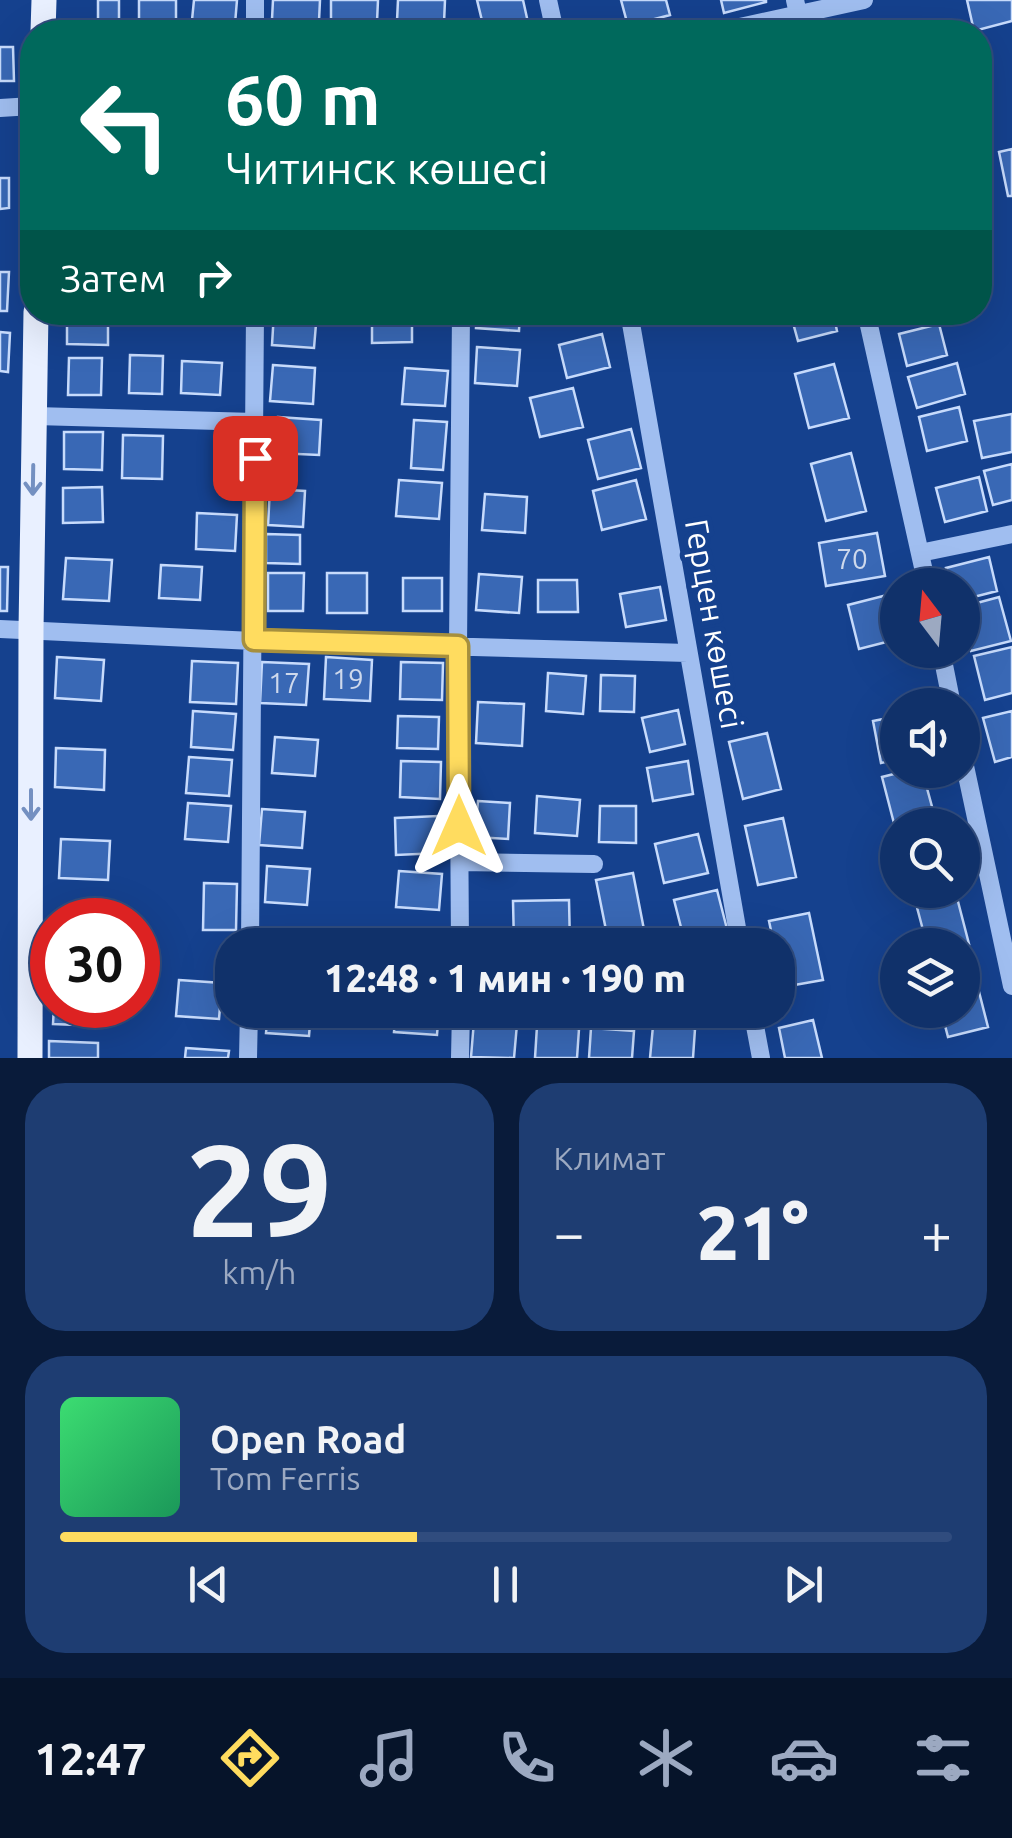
<!DOCTYPE html>
<html lang="ru">
<head>
<meta charset="utf-8">
<style>
	body { margin:0; font-family:Ubuntu,sans-serif; background:#1e3d72; color:#f1f3f6; height:100vh; display:flex; flex-direction:column; font-size:38px; white-space:nowrap }
	* { box-sizing:border-box; margin:0 }
	p { font-size:32px; color:#9ca9c1 }
	.icon { flex:none; width:55px; height:55px; fill:none; stroke:currentColor; stroke-width:2; stroke-linecap:round; stroke-linejoin:round }
	.map { position:relative; height:1058px; overflow:hidden }
	.details { display:flex; flex-direction:column; gap:25px; padding:25px; background:#091b3a; flex:1 }
	.details>* { flex:none }
	.hud { position:absolute; left:20px; top:20px; width:972px; height:305px; border-radius:40px; box-shadow:0 10px 40px #0002,0 0 0 2px #304c7e; background:#00695c; color:#fff; overflow:hidden }
	.needle { width:65px; rotate:344deg }
	.controls { position:absolute; left:880px; top:568px; display:grid; gap:20px }
	.controls a { display:grid; place-items:center; width:100px; height:100px; border-radius:50%; background:#10316a; box-shadow:0 10px 40px #0002,0 0 0 2px #304c7e; font-size:50px }
	.speed { position:absolute; left:30px; top:898px; display:flex; gap:20px; font-size:50px; font-weight:700; text-align:center }
	.speed>* { display:grid; place-content:center; width:130px; height:130px; border-radius:50%; background:#10316a; box-shadow:0 10px 40px #0002,0 0 0 2px #304c7e; line-height:1 }
	.speed .limit { border:15px solid #d22; background:#fff; color:#111 }
	.pin { position:absolute; display:grid; place-items:center; width:85px; height:85px; color:#fff; margin:-42px; border-radius:20px; box-shadow:0 5px 15px #0006 }
	.me { position:absolute; width:110px; margin:-55px; rotate:0deg; stroke-linejoin:round; filter:drop-shadow(0 0 8px #0008) }
	.turn { display:flex; align-items:center; gap:35px; height:210px; padding:0 40px; font-size:45px }
	.turn .icon { width:130px; height:130px; stroke-width:2.5 }
	.turn b { display:block; font-size:70px; line-height:85px }
	.then { display:flex; align-items:center; height:95px; padding:0 40px; background:#0003; gap:20px; font-size:38px }
	.big { font-size:75px; font-weight:800; line-height:1.1 }
	.details .tile { flex:1; display:flex; flex-direction:column; justify-content:center; gap:15px; min-width:0; padding:0 35px; border-radius:40px; background:#1e3d72 }
	.details .dial { align-items:center; gap:0 }
	.dial b { font-size:130px; line-height:1 }
	.song { display:flex; align-items:center; gap:30px }
	.cover { width:120px; height:120px; border-radius:15px; background:linear-gradient(135deg,hsl(140 70% 55%),hsl(150 70% 35%)) }
	.played { height:10px; border-radius:5px; background:linear-gradient(90deg,#ffdc5f 40%,#304c7e 40%) }
	.keys { display:flex; justify-content:space-around; direction:ltr }
	.heat { display:flex; justify-content:space-between; align-items:center; font-size:55px; direction:ltr }
	.details .tiles { flex:1; display:grid; gap:25px; grid-template-columns:1fr 1fr }
	.tile:last-child { grid-column:span 2 }
	.trip { position:absolute; left:215px; top:928px; width:580px; height:100px; border-radius:40px; background:#10316a; box-shadow:0 10px 40px #0002,0 0 0 2px #304c7e; font-weight:800; line-height:100px; text-align:center }
	.tabs { display:flex; height:160px; justify-content:space-around; align-items:center; background:#06142a; color:#9ca9c1 }
	.tabs .icon { width:70px; height:70px }
	.tabs .current { color:#ffdc5f }
	.tabs b { font-size:45px; color:#f1f3f6 }
	.map>svg:first-child { display:block }
	.building { fill:#3968b5; stroke:#c7dbfc; stroke-width:2.5 }
	.lines { fill:none; stroke-linecap:round; stroke-linejoin:round }
	.minor { stroke:#a0bef0; stroke-width:18 }
	.major { stroke:#e9f0ff; stroke-width:25 }
	.oneway { stroke:#7490c1 }
	.route-casing { stroke:#a68f3e; stroke-width:25 }
	.route { stroke:#ffdc5f; stroke-width:18 }
	.labels { text-anchor:middle; stroke-width:10; stroke-linejoin:round; paint-order:stroke }
	.number-label { font-size:28px; fill:#ced9ec }
	.street-label { font-size:32px; fill:#fff; stroke:#15418e }
</style>
</head>
<body>
<div class="map">
<svg width="1012" height="1058" viewBox="0 0 1012 1058">
	<rect width="100%" height="100%" fill="#15418e"/>
	<path class="building" d="M98,0H119V28H98Z
		M139,0H176V23H139Z
		M194,0H237L235,24L192,20Z
		M273,0H320L319,21L272,19Z
		M331,0H378L377,22L331,20Z
		M398,0H445L444,23L397,21Z
		M477,0H523L527,18L484,29Z
		M621,0H666L670,15L628,26Z
		M721,0H766V2L724,13Z
		M967,0H1012V21L974,31Z
		M0,47H13L14,81H0Z
		M1012,149V196H1008L999,152Z
		M0,178H9V208L0,209Z
		M0,272H9L7,311H0Z
		M274,312H317L314,348L272,345Z
		M372,312H412V342L372,343Z
		M477,312H520L519,331L476,328Z
		M790,312H833L837,331L798,341Z
		M67,316L108,317V345L67,344Z
		M939,324L947,355L907,366L899,334Z
		M0,332L10,333L8,372L0,371Z
		M602,334L610,367L567,378L559,345Z
		M477,347L520,350L517,386L475,383Z
		M130,355L163,356L162,394L129,393Z
		M69,358H102L101,395H68Z
		M182,361L222,363L220,395L181,393Z
		M957,363L965,394L917,408L908,377Z
		M834,364L849,418L809,428L795,374Z
		M273,365L315,368L313,404L270,401Z
		M405,368L448,371L445,406L402,404Z
		M573,388L583,427L540,437L530,398Z
		M959,407L967,441L927,451L919,417Z
		M1012,414V452L982,458L974,421Z
		M278,417L321,420L319,455L276,453Z
		M414,420L447,422L443,470L411,468Z
		M631,429L641,468L598,479L588,440Z
		M64,432H103L102,470L64,469Z
		M123,435L163,436L162,479L122,478Z
		M851,453L866,511L826,521L811,464Z
		M1012,464V500L993,505L984,471Z
		M979,477L987,511L945,522L936,488Z
		M399,480L442,483L439,519L396,516Z
		M636,480L646,519L602,530L593,491Z
		M102,487L103,522L63,523V488Z
		M270,489L305,491L303,527L268,525Z
		M485,494L527,497L525,533L482,530Z
		M197,513L237,515L235,551L196,549Z
		M877,533L885,576L826,586L819,543Z
		M266,534L300,535V564L266,563Z
		M989,557L997,591L962,600V585H951L946,568Z
		M66,558L112,560L109,601L63,599Z
		M161,565L202,567L200,600L159,598Z
		M0,567H8L7,611H0Z
		M268,573H304L303,611H268Z
		M327,573H367V613H327Z
		M479,574L522,577L519,613L476,610Z
		M403,578H442V611H403Z
		M538,580H577L578,612H538Z
		M660,587L666,620L626,627L620,594Z
		M887,595L898,639L859,649L848,605Z
		M999,597L1011,641L971,651L962,607Z
		M1012,647V693L985,700L974,656Z
		M57,657L104,660L101,701L55,698Z
		M326,657L372,660L370,701L324,699Z
		M192,661L238,663L236,704L190,702Z
		M262,662L309,664L306,705L260,703Z
		M401,662L443,663L442,700L400,699Z
		M548,673L586,676L583,714L546,711Z
		M601,675L635,676L634,712L600,711Z
		M478,702L524,704L522,746L476,743Z
		M678,710L685,744L650,752L642,718Z
		M193,711L236,714L233,750L191,747Z
		M1012,711V757L995,762L983,718Z
		M398,716L439,717L438,749L397,748Z
		M898,716V759L881,763L873,721Z
		M767,733L781,789L743,799L729,742Z
		M275,737L318,740L315,776L272,773Z
		M56,748L105,750L104,790L55,787Z
		M189,757L232,760L229,796L186,793Z
		M401,761L441,762L440,799L400,797Z
		M688,761L693,794L653,801L647,768Z
		M910,770H922L937,825H898L897,835L882,777Z
		M537,796L580,800L577,836L535,833Z
		M478,801L510,803L508,839L475,837Z
		M188,803L231,806L228,842L185,839Z
		M600,806H636V843L599,842Z
		M262,809L305,812L302,848L259,845Z
		M438,816L440,853L396,855L395,818Z
		M783,818L796,877L758,885L745,826Z
		M698,834L708,873L664,883L655,844Z
		M61,839L110,841L108,880L59,878Z
		M267,866L310,869L307,905L265,902Z
		M399,871L442,874L439,910L396,907Z
		M633,873L647,945H609L596,880Z
		M204,883L237,884L236,930H203Z
		M717,890L727,929L684,939L674,900Z
		M955,890L969,944L927,945L915,900Z
		M569,900L570,945H514L513,901Z
		M809,913L823,980L783,987L778,945H774L769,921Z
		M398,929L441,932L440,945H397Z
		M179,980L222,983L219,1019L176,1016Z
		M977,984L988,1027L948,1037L941,1010H962V987Z
		M54,1005H103L102,1026L53,1024Z
		M268,1010H311L309,1036L266,1033Z
		M396,1010H439L437,1035L394,1032Z
		M813,1020L822,1058H785L779,1028Z
		M474,1021L517,1024L514,1058L471,1057Z
		M537,1026L579,1029L577,1058H535Z
		M653,1026L695,1029L693,1058H650Z
		M591,1028L634,1031L632,1058H589Z
		M49,1041L98,1043V1058H49Z
		M186,1048L229,1051L228,1058H185Z"/>
	<g class="lines">
		<path class="minor" d="M548,0L555,32
			M795,0L802,32
			M255,32V0
			M717,32L864,0
			M0,108L32,106
			M629,312L740,945
			M866,312L927,585
			M35,416L255,422
			M920,553L1012,534
			M0,629L253,641L688,653
			M941,650L952,705
			M962,752L1012,986
			M460,862L594,864
			M250,945L255,312
			M460,945L458,647L461,312
			M752,1010L761,1058
			M461,1012L644,1017
			M248,1058L249,1010
			M460,1058L461,1010"/>
		<path class="major" d="M43,32L44,0
			M30,1058L31,630L36,312"/>
	</g>
	<defs><path id="oneway-shaft" d="M-6 0H5M1.5-3L5.5 0L1.5 3" fill="none" stroke-width="1.6" stroke-linecap="round" stroke-linejoin="round" transform="scale(2.5)"/></defs>
	<g class="oneway">
		<use href="#oneway-shaft" transform="translate(33 480) rotate(91)"/>
		<use href="#oneway-shaft" transform="translate(31 805) rotate(90)"/>
	</g>
	<g class="lines">
		<g class="route-casing">
			<path id="route" d="M255,458L254,640L458,646L459,826"/>
		</g>
		<use href="#route" class="route"/>
	</g>
	<g class="labels">
		<g class="number-label">
			<text x="852" y="569">70</text>
			<text x="348" y="689">19</text>
			<text x="284" y="693">17</text>
		</g>
		<g class="street-label">
			<text transform="translate(714 624) rotate(80)" y="11">Герцен көшесі</text>
		</g>
	</g>
</svg>
<div class="controls">
<a><svg class="needle" viewBox="-14 -14 28 28"><path d="M0-13l5 13h-10z" fill="#e53935"/><path d="M0 13l5-13h-10z" fill="#9ca9c1"/></svg></a>
<a><svg class="icon" aria-label="sound" viewBox="0 0 24 24"><path d="M4 9h4l5-4v14l-5-4H4zM17 9q2 3 0 6"/></svg></a>
<a><svg class="icon" aria-label="search" viewBox="0 0 24 24"><circle cx="10" cy="10" r="6"/><path d="M15 15l6 6"/></svg></a>
<a><svg class="icon" aria-label="layers" viewBox="0 0 24 24"><path d="M12 4l9 5-9 5-9-5zM3 14l9 5 9-5"/></svg></a>
</div>
<div class="speed"><div class="limit">30</div></div>
<div class="pin" style="left:255px;top:458px;background:#d93025"><svg class="icon" aria-label="arrive" viewBox="0 0 24 24"><path d="M6 21V4h12l-3 4 3 4H6"/></svg></div>
<svg class="me" style="left:459px;top:826px" viewBox="-20 -20 40 40"><path d="M0-17L14 15 0 8-14 15z" fill="#ffdc5f" stroke="#fff" stroke-width="4"/></svg>
<div class="trip">12:48 · 1 мин · 190 m</div>
<div class="hud">
<div class="turn"><svg class="icon" aria-label="left" viewBox="0 0 24 24"><path d="M17 20v-9H6M10 6l-5 5 5 5"/></svg><div><b>60 m</b>Читинск көшесі</div></div>
<div class="then">Затем<svg class="icon" aria-label="right" viewBox="0 0 24 24"><path d="M7 20v-9h11M14 6l5 5-5 5"/></svg></div>
</div>
</div>
<section class="details">
<div class="tiles">
<div class="tile dial"><b>29</b><p>km/h</p></div>
<div class="tile"><p>Климат</p>
<div class="heat"><a>−</a><b class="big">21°</b><a>+</a></div>
</div>
<div class="tile">
<div class="song"><i class="cover"></i><div><b>Open Road</b><p>Tom Ferris</p></div></div>
<div class="played"></div>
<div class="keys"><svg class="icon" aria-label="previous" viewBox="0 0 24 24"><path d="M18 5L8 12l10 7zM5 5v14"/></svg><svg class="icon" aria-label="pause" viewBox="0 0 24 24"><path d="M8 5v14M16 5v14"/></svg><svg class="icon" aria-label="next" viewBox="0 0 24 24"><path d="M6 5l10 7-10 7zM19 5v14"/></svg></div>
</div>
</div>
</section>
<nav class="tabs">
<b>12:47</b>
<svg class="icon current" aria-label="directions" viewBox="0 0 24 24"><path d="M12 3l9 9-9 9-9-9zM9 14v-3h6M13 9l2 2-2 2"/></svg>
<svg class="icon" aria-label="music" viewBox="0 0 24 24"><path d="M9 18V5l10-2v13"/><circle cx="6" cy="18" r="3"/><circle cx="16" cy="16" r="3"/></svg>
<svg class="icon" aria-label="phone" viewBox="0 0 24 24"><path d="M5 4h4l2 5-3 2q2 4 5 5l2-3 5 2v4C11 20 4 13 5 4z"/></svg>
<svg class="icon" aria-label="climate" viewBox="0 0 24 24"><path d="M12 3v18M4 7l16 10M4 17L20 7"/></svg>
<svg class="icon" aria-label="car" viewBox="0 0 24 24"><path d="M5 17H2v-5l4-1 3-4h7l3 4 3 1v5h-3M9 17h6M6 11h13"/><circle cx="7" cy="17" r="2"/><circle cx="17" cy="17" r="2"/></svg>
<svg class="icon" aria-label="filters" viewBox="0 0 24 24"><path d="M4 7h16M4 17h16"/><circle cx="9" cy="7" r="2"/><circle cx="15" cy="17" r="2"/></svg>
</nav>
</body>
</html>
